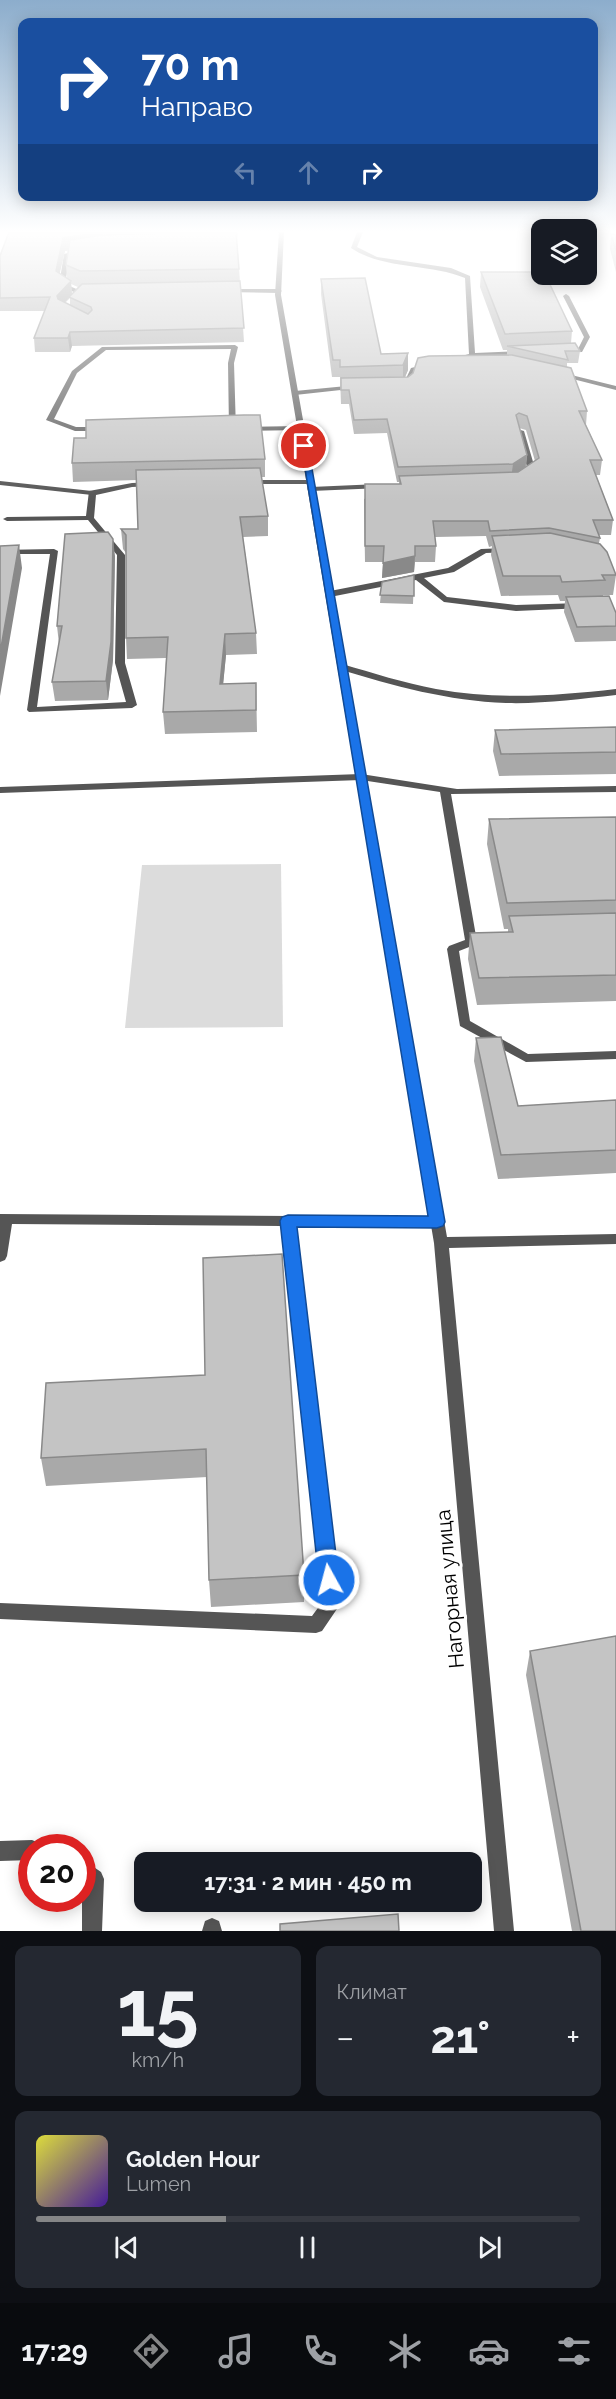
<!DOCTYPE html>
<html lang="ru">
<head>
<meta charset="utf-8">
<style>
	body { margin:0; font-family:Raleway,sans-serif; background:#242831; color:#f1f3f6; height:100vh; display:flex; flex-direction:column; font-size:22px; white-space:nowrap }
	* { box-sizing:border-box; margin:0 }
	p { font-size:20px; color:#9ea1a6 }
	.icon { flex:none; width:33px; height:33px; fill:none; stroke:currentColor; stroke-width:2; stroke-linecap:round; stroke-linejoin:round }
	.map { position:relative; height:1931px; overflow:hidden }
	.drawer { display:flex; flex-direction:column; gap:15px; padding:15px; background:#0d0f14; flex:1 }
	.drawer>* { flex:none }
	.guide { position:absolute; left:18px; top:18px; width:580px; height:183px; border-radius:12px; box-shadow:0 3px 15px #0003; background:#1a4fa0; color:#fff; overflow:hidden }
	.tools { position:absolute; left:531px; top:219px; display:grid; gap:12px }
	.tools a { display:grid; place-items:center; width:66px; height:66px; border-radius:12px; background:#171b24; box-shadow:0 3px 15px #0003; font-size:30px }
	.speed { position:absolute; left:18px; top:1834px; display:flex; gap:12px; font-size:30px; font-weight:700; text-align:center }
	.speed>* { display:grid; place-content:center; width:78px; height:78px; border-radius:50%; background:#171b24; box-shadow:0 3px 15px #0003; line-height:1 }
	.speed .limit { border:9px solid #d22; background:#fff; color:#111 }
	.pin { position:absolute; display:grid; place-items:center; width:51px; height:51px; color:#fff; margin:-26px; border:3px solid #fff; border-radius:50%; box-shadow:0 2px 6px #0007 }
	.me { position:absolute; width:66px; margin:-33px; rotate:353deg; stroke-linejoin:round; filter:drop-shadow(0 0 4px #0008) }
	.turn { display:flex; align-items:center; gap:21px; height:126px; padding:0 24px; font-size:27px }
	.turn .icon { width:78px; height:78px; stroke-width:2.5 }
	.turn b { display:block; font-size:42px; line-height:51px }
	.lanes { display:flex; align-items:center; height:57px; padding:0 24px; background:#0003; justify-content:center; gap:30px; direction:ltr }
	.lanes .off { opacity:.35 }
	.big { font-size:45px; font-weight:700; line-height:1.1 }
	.drawer .tile { flex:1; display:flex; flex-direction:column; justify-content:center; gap:9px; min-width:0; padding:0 21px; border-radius:12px; background:#242831 }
	.drawer .dial { align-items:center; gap:0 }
	.dial b { font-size:78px; line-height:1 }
	.song { display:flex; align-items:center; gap:18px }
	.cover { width:72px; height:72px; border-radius:9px; background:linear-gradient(135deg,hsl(60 70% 55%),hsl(260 70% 35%)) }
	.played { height:6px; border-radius:3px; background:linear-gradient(90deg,#858687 35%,#363941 35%) }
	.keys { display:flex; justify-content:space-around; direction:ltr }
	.heat { display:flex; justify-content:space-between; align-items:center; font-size:33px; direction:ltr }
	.drawer .tiles { flex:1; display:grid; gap:15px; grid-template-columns:1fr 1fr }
	.tile:last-child { grid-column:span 2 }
	.trip { position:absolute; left:134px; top:1852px; width:348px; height:60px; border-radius:12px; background:#171b24; box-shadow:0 3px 15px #0003; font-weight:700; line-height:60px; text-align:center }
	.tab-bar { display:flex; height:96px; justify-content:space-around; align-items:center; background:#090b0e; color:#9ea1a6 }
	.tab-bar .icon { width:42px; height:42px }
	.tab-bar .on { color:#858687 }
	.tab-bar b { font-size:27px; color:#f1f3f6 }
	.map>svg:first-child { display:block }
	.green { fill:#dcdcdc }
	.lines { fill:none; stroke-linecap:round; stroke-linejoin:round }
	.lane { fill:#555; fill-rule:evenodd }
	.street { fill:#555; fill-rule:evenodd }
	.wall { fill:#a9a9a9; fill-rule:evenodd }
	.shaded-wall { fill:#898989 }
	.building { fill:#c4c4c4; stroke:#898989; stroke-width:1.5 }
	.route { fill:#1a73e8; stroke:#114b97; stroke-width:1.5 }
	.labels { text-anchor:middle; stroke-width:6; stroke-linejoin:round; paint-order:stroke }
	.near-street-label { font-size:21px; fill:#000; stroke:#fff }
</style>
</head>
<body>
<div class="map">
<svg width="616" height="1931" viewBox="0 0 616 1931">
	<rect width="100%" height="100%" fill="#fff"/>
	<path class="green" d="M281,864L283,1027L125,1028L142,865Z"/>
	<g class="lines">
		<path class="lane" d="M357,232H363L357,247L377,257L451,268L470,276L475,353L521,351L523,352V354L472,357L454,360V358L469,354L465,278C429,263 384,270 351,248Z
			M83,249L85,252L70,255L65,284L81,291L93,292L91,295L78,294L59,285L64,254Z
			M226,289H279L282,291L279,293L224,292Z
			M566,294L569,296L590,337L582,352L563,353L560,351L563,349H578L584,337L563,296Z
			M235,345L238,347L234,363L236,431L229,429L228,363L231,349L106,350L77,373L54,419L76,427H105V431H75L46,420L72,371L102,347Z
			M431,363L434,365L433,366L416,370L409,387H402L411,368Z
			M559,372L616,386V390L557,375L556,374Z
			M357,385L359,386V388L295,395L292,393L295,391Z
			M301,426L305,428L304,430L245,431L241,429L245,427Z
			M517,429L524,431L536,472L526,478L522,476L528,471Z
			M244,480H310L314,482L310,484H244Z
			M155,482V486H152L132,487L96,495L94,518L125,555V663L137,705L132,708L29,712L27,710L50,554H0V550L54,549L58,551L37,707L126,702L115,663L117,555L88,520L7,521L3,519L7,517L86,516L89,491L132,483Z
			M379,484L383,486L382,488L311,491L307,489L311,487Z
			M507,548L511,550L510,552L486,553L454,572L424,578L447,597L516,605L581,603L585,606L584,608L516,611L444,602L416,580L330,597L326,594L330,591L448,568L481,549Z
			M342,664C373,673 404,683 436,689C497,700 555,696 616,689V695C579,699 543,704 506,703C449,701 393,686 339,669L337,667Z
			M361,774L457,789L616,786V792L451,794L476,936L483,933L489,937L487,940L459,951L470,1021L528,1054L616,1051V1059L526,1062L460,1026L447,949L449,946L465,940L440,792L361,780L0,793V787Z
			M0,1214L437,1217L442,1218L444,1222L442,1226L437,1227L296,1226L341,1603L322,1631L316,1633L0,1619V1603L312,1616L323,1601L281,1226L12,1224L7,1256L5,1260L0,1262Z
			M32,1840L39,1843L41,1848H32V1860L0,1861V1841Z
			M82,1859L101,1872L104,1879L102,1931H82Z
			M212,1918L219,1921L222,1931H202L205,1921Z"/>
		<path class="street" d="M279,232H284L281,295L447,1237L616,1234V1244L449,1248L514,1931H494L434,1243L275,295Z
			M0,481L92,491L96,493L92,495L0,485Z"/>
	</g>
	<path class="wall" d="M9,232H238L237,238L244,342L72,346L70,352H35L34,338L45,311H0V256ZM69,250L66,265L67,279L59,274L65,251ZM71,284L78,287L72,294ZM70,298V305L65,303Z
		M611,234L616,235V272L610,249Z
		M481,272L572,331L571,343L580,351L578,363H567V367L587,411L586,425L602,460L600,475H596L613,520L611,535H599L600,538L599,543L616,575L613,595H603V596L616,613V641L575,642L564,612L565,601H560L558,595L501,596L491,555L492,546L489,547L486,536L435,537L436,546L435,562H415L414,572L382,578L383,562H365L364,499L399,484V482H397L387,433L354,434L349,404H341L340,377H332L321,294V279L381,354L408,353V370L405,377H408L507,355V350H503L480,287ZM519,428L526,430L535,461L526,467L527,455Z
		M265,459V477H261L268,516V536L243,537L256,633L257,654L226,655L223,684L256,683L257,732L165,734L163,712L166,658L127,659L126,638V553L123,549L121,529H138L137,480L73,482L72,463Z
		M115,556L113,660L108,700L55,701L52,682L59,644L57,626Z
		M414,575L413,604L380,603L382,582Z
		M616,727V774L499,776L493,751L495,730Z
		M616,817V1001L477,1005L468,959L470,933L508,932V929H504L487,844L489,819Z
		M476,1038L518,1106L616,1100V1173L498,1179L474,1061Z
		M205,1375L304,1575V1602L211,1607L209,1580L207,1477L46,1486L41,1458Z
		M530,1651L616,1931H572L526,1675Z"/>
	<path class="shaded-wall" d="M99,232H102L103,244L65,251L57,285L56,271L63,238Z
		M71,281L72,295L58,309L57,296Z
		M70,332L72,346L70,352L68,338Z
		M408,353V370L403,382V365Z
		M527,455L525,470L511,479L513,464Z
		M113,539L115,556L113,660L108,700L106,681Z
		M19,545L22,568L0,696V653Z
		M415,556L414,572L382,578L383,563Z
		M225,634L226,655L221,706L220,684Z"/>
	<path class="building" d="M9,232H99L63,238L56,271L71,281L57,296L58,299L88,314L92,310L91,307L69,297L82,284L240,281L244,328L70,332L68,338H34L50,297L0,298V256Z
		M218,232H236L239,269L80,271L66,265L70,240L102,235Z
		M611,234L616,235V251Z
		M481,272H542V274H545L572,331L505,334Z
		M365,278L381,354L408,353L403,365L340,367V360H333L321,279Z
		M575,343L580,351H565L568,360L507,346Z
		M512,355L571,368L587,411H579L602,460H590L613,520H593L600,538L549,528L490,531L488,521H433L436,546H415V556L383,563L384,546H365V484H401L399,476L518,472L539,458L527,416L519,413L516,415L527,455L513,464L398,467L387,419L354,420L349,390H341V378L408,377L413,373L418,358L429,356Z
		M244,415H260L265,459L72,463L74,438H86V420Z
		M260,468L268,516L240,517L256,633L225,634L220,684L256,683V710L163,712L168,637L126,638V535L121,529H138L136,470Z
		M108,532L113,539L111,642L106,681L52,682L62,626H57L65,534Z
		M550,533L600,544L607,552L616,575H602L605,580L562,582L560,576H503L492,536Z
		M19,545L0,653V546Z
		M414,575V596L380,595L382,582Z
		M609,596L616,613V626L577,627L566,597Z
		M616,727V752L501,754L495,730Z
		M616,817V900L507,903L489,819Z
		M616,913V975L479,978L470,933L513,932L509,916Z
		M501,1037L518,1106L616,1100V1150L501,1155L476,1038Z
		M282,1254L304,1575L209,1580L206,1449L41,1458L46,1383L205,1375L203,1258Z
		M616,1636V1931H581L530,1651Z
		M398,1914L399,1931H280V1924Z"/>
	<linearGradient id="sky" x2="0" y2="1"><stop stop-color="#8cadcc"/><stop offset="0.46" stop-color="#fff"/><stop offset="1" stop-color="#fff" stop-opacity="0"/></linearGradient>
	<rect width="616" height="502" fill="url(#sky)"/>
	<path class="route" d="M301,444L308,446L445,1222L443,1226L437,1228L297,1227L339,1580L336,1587L329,1590L322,1587L319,1580L280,1221L282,1217L288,1215L428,1216Z"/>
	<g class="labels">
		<g class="near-street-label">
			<text transform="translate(450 1589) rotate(-95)" y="7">Нагорная улица</text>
		</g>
	</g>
</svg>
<div class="tools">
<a><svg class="icon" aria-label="layers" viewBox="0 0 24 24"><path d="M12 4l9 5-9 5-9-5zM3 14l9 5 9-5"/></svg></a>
</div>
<div class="speed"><div class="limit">20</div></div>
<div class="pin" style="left:304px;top:446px;background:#d93025"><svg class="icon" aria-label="arrive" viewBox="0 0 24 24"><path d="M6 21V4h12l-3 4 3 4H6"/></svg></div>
<svg class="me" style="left:329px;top:1580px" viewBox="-20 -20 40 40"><circle r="17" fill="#1a73e8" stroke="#fff" stroke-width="3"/><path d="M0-11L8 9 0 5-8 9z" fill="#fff"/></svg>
<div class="trip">17:31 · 2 мин · 450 m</div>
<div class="guide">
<div class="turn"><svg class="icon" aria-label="right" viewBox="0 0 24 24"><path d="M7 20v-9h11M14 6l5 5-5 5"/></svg><div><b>70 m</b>Направо</div></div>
<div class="lanes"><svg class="icon off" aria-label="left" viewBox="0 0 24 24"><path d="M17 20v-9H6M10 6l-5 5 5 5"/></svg><svg class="icon off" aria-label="ahead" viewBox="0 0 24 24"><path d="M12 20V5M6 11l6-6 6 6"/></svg><svg class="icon" aria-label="right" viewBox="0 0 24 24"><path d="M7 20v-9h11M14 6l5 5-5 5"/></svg></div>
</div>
</div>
<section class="drawer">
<div class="tiles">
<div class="tile dial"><b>15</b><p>km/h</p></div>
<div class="tile"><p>Климат</p>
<div class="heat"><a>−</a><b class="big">21°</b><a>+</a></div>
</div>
<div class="tile">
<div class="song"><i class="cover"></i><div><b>Golden Hour</b><p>Lumen</p></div></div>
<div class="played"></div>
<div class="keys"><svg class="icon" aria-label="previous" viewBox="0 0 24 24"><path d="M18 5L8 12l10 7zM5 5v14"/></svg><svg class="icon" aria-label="pause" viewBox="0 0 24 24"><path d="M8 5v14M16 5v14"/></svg><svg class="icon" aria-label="next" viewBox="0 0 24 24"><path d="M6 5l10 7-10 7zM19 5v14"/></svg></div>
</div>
</div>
</section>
<nav class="tab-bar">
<b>17:29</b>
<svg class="icon on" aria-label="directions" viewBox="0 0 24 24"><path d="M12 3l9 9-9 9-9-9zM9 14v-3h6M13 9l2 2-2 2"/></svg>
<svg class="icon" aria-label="music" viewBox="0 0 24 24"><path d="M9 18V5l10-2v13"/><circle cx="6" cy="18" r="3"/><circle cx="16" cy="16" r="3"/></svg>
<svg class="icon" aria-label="phone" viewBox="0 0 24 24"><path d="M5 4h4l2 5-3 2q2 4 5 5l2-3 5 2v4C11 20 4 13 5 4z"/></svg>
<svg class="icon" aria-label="climate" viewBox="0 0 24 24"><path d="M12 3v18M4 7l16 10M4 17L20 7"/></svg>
<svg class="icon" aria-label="car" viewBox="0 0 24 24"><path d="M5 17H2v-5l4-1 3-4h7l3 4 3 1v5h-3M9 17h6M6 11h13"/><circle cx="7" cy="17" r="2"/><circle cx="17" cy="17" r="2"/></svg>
<svg class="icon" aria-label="filters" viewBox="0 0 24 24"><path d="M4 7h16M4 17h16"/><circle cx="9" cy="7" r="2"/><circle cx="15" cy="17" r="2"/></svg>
</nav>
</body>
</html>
